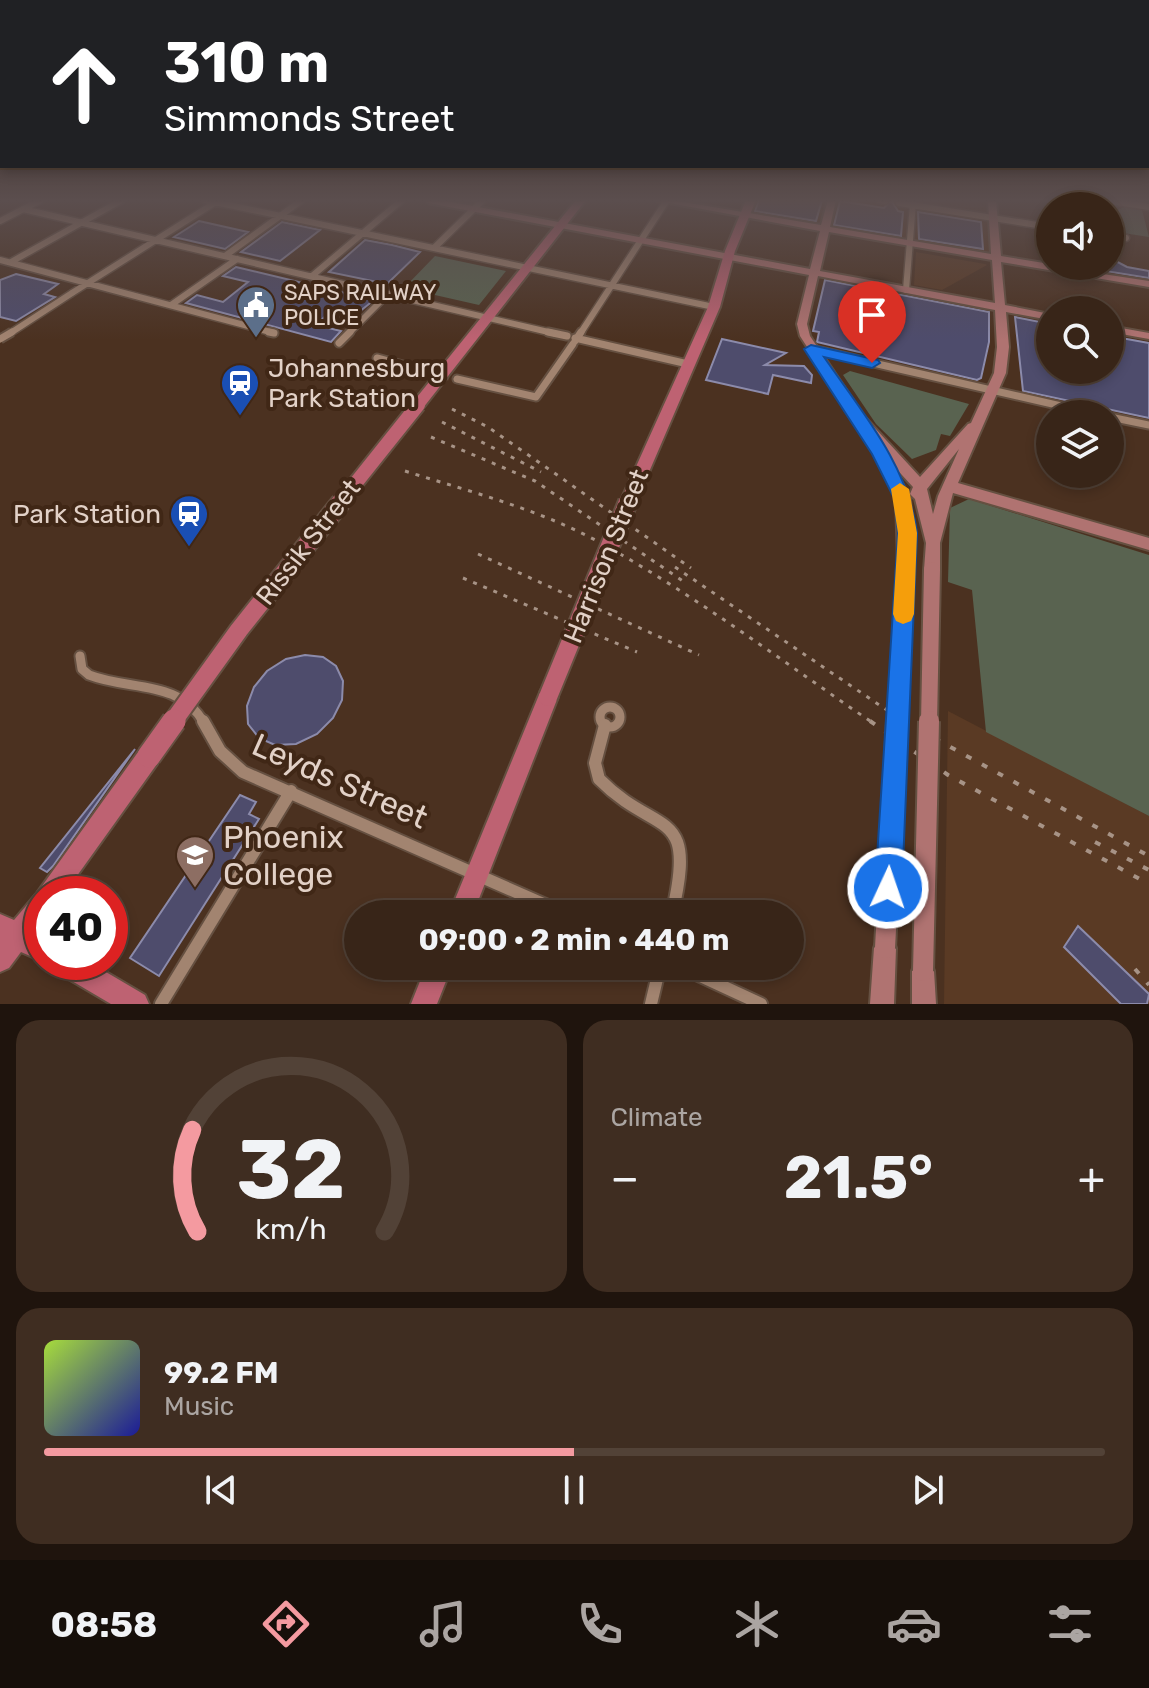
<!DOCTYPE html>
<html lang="en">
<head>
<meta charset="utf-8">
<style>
	body { margin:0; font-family:Rubik,sans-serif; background:#3f2d21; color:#f1f3f6; height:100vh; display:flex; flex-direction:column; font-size:30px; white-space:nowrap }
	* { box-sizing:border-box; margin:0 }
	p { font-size:26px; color:#aba5a2 }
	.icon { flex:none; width:44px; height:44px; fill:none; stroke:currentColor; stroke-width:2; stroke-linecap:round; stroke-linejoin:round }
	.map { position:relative; height:1004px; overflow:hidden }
	.drawer { display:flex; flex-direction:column; gap:16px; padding:16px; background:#1f140d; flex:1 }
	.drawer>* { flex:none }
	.hud { position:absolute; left:0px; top:0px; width:1150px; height:168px; box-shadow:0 4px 12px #0003,0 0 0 2px #524237; background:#202124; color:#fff; overflow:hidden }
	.controls { position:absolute; left:1036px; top:192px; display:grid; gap:16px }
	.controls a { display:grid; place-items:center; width:88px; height:88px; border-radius:50%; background:#382518; box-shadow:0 4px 12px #0003,0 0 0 2px #524237; font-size:40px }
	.speed { position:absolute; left:24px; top:876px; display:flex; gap:16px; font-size:40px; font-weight:700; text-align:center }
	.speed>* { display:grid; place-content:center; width:104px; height:104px; border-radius:50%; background:#382518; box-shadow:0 4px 12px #0003,0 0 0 2px #524237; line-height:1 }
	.speed .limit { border:12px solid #d22; background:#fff; color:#111 }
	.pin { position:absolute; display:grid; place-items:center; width:68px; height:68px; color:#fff; margin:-82px -34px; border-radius:50% 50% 50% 0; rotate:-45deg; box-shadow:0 0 8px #0007 }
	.pin .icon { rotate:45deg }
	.me { position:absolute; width:88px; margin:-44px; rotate:3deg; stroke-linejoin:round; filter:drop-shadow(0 0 6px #0008) }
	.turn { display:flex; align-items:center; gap:28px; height:168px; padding:0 32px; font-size:36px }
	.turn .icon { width:104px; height:104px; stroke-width:2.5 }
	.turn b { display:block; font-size:56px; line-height:68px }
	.big { font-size:60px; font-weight:700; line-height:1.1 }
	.drawer .widget { flex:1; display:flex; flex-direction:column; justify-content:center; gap:12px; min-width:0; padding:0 28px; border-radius:24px; background:#3f2d21 }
	.drawer .dial { align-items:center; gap:0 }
	.dial svg { height:208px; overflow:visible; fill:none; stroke:#524237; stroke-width:7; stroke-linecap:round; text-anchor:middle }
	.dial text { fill:#f1f3f6; stroke:none }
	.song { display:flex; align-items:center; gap:24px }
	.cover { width:96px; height:96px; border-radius:12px; background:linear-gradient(135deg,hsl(80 70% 55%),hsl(240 70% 35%)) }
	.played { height:8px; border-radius:4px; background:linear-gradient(90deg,#f49aa0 50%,#524237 50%) }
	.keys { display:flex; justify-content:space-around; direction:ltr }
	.heat { display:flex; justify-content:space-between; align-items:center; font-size:44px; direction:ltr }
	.drawer .tiles { flex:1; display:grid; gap:16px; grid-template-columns:1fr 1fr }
	.widget:last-child { grid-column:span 2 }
	.trip { position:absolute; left:344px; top:900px; width:460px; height:80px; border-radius:40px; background:#382518; box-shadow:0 4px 12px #0003,0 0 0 2px #524237; font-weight:700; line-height:80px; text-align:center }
	.tabs { display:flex; height:128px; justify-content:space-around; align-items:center; background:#160f0a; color:#aba5a2 }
	.tabs .icon { width:56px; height:56px }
	.tabs .active { color:#f49aa0 }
	.tabs b { font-size:36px; color:#f1f3f6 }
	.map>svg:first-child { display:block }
	.built { fill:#5a3a24 }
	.green { fill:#596350 }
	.building { fill:#4e4c6c; stroke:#8c8bab; stroke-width:2 }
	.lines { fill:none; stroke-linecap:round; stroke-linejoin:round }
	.street-tunnel { stroke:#624939; stroke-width:7; stroke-dasharray:7 4; stroke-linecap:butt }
	.street-far3-casing { stroke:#655041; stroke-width:9 }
	.street-far2-casing { stroke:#655041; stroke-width:11 }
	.street-far1-casing { stroke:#655041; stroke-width:13 }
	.street-casing { stroke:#655041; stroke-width:16 }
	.secondary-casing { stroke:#655041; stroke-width:4 }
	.primary-casing { stroke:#655041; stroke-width:4 }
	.street-far3 { stroke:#a28470; stroke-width:6 }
	.street-far2 { stroke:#a28470; stroke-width:7 }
	.street-far1 { stroke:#a28470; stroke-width:9 }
	.street { stroke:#a28470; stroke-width:12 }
	.secondary { fill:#b07371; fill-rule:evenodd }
	.primary { fill:#be6272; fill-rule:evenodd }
	.rail-far1 { stroke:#a79386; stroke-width:3; stroke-dasharray:4 7; stroke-linecap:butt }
	.rail { stroke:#a79386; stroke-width:4; stroke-dasharray:6 12; stroke-linecap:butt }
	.street-bridge-far1-casing { stroke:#655041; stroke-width:9; stroke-linecap:butt }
	.street-bridge-casing { stroke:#655041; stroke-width:11; stroke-linecap:butt }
	.secondary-bridge-far1-casing { stroke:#655041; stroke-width:20; stroke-linecap:butt }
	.secondary-bridge-casing { stroke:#655041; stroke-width:24; stroke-linecap:butt }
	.primary-bridge-far2-casing { stroke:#655041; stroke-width:18; stroke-linecap:butt }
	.primary-bridge-far1-casing { stroke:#655041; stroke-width:22; stroke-linecap:butt }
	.primary-bridge-casing { stroke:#655041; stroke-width:27; stroke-linecap:butt }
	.street-bridge-far1 { stroke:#a28470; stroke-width:6 }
	.street-bridge { stroke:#a28470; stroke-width:7 }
	.secondary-bridge-far1 { stroke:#b07371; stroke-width:16 }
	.secondary-bridge { stroke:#b07371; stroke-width:20 }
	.primary-bridge-far2 { stroke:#be6272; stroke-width:14 }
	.primary-bridge-far1 { stroke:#be6272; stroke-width:18 }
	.primary-bridge { stroke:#be6272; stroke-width:23 }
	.route { fill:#1a73e8; stroke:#114b97; stroke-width:2 }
	.slow { fill:#f59e0b }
	.labels { text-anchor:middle; stroke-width:8; stroke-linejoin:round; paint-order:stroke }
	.far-poi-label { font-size:22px; fill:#e2d1c7; stroke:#402716; text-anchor:start }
	.poi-label { font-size:26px; fill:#e2d1c7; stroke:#402716; text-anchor:start }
	.street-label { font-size:26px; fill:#e2d1c7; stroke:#402716 }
	.near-street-label { font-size:32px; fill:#e2d1c7; stroke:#402716 }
	.near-poi-label { font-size:32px; fill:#e2d1c7; stroke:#402716; text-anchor:start }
</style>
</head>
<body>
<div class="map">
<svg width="1149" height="1004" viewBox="0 0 1149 1004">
	<rect width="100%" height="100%" fill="#4b3120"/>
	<path class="built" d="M762,200H988L991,255L757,214Z
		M916,252L985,264L987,265L942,290L914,285Z
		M948,711L1149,816V1004H944Z"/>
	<path class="green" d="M1123,207L1142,210L1149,237L1110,231V215Z
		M435,256L506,271L479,305L404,288Z
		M850,371L969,404L950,436L941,434L936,450L912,459L876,424L843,375Z
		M969,499L1149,555V816L986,732L972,590L948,582L950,508Z"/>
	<path class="building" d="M759,200H822L816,221L755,211Z
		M891,200L898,211L903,212L901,236L834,225L840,201L884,208Z
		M918,212L981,222L983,249L919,239Z
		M199,221L248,232L225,249L174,237Z
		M282,222L320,230L280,261L241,252Z
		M365,240L392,245L420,252L387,284L329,272Z
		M1110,258L1127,267L1149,271V278L1093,269V266H1110Z
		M236,267L374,300L359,312L335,307L316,325L341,331L331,342L186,303L197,295L223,302L248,282L223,276Z
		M16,274L58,284L44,294L55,297L16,321L0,317V280Z
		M825,280L989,312V342L981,378L977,380L817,342L819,332L813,331Z
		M1015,317L1050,324V370H1110V336L1149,343V418L1023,391Z
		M722,339L786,353L765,365L804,366L812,375L811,383L773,375L768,394L706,380Z
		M305,655L323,657L336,666L343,681L342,700L333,718L317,734L296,744L275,745L259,738L248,724L247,706L254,687L267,671L286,659Z
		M135,749L53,866L47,872L40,868Z
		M240,795L256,802L249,814L259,819L159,976L130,958Z
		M1078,926L1149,994L1147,1004H1121L1064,947Z"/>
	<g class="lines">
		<path class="street-tunnel" d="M421,370L457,379"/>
		<g class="street-far3-casing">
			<path id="street-far3" d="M205,200L714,307
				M879,200L885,201
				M1104,200L1149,207
				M899,203L1050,227
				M23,209L557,334
				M0,221L41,200
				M1110,236L1126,238
				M434,248L483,200
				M225,256L302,200
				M0,260L274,333
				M11,262L122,200
				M312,276L402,200
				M906,290L913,203
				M72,293L216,202
				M171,305L237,259
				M348,334L388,294
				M580,334L667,200"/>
		</g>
		<g class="street-far2-casing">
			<path id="street-far2" d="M269,332L274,333
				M548,332L567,336
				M575,338L688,364
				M575,341L581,332
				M339,343L350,332
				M812,349L1096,414
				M377,358L421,370
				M457,379L536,397L573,344
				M1110,417L1149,425"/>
		</g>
		<g class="street-far1-casing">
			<path id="street-far1" d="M80,656L82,669L89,675C130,691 179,679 204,723
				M600 717a10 10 0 1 1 20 0a10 10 0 1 1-20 0Z"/>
		</g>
		<g class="street-casing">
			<path id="street" d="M203,721L220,751L243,772L566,914
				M605,725L595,763L599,779C657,838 698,804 672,914
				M679,966L761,1004
				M161,1004L291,791
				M651,1004L660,966"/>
		</g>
		<g class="secondary-casing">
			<path id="secondary" d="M424,200H441L810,269L820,231L653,200H671L821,225L828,200H836L830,227L991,254L988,200H996L1001,256L1050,264V266L1149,281V287L1001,262L1005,305L1050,314V320L1006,312L1009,347L1006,373L958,483L1149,538V550L953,493L940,543V570L937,575L932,576L927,575L924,570L926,543L915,499L910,494L913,487L891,463L910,498L914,563L911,567L906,569L901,567L898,563L896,498L868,442L870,439L855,421L800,336L797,324L809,275L428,203ZM829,232L992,260L995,303L820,271ZM818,276L995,310L997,347L994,373L971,423L968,424L920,477L863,415L810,336L807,324ZM959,449L938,496L933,514L927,489Z
				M1110,326L1149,333V339L1110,332Z
				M885,937L893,940L896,948L894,1004H870L874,948L877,940Z
				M923,960L931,963L934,971L936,1004H912V971L915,963Z"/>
		</g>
		<g class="primary-casing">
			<path id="primary" d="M576,200H586L423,408H413L411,405L413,402Z
				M746,200H756L735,251L720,307L637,500L635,504H623L621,500L708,307L725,251Z
				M548,687L555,690L558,697L473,914H449L541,690Z
				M149,745L157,748L160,756L157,764L64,894H42V923L35,932L42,936L44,962L21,952L9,968L0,972V914L14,920L37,893L141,748Z
				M51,962H89L145,995L149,1004H111L55,971Z
				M426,966H452L437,1004H411Z"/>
		</g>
		<use href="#street-far3" class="street-far3"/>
		<use href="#street-far2" class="street-far2"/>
		<use href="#street-far1" class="street-far1"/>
		<use href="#street" class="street"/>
		<use href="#secondary" class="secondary"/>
		<use href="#primary" class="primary"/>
		<path class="rail-far1" d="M452,409L488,427L691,568
			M442,422L541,472
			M431,437L535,481L683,581
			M405,471C471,492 538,509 599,542C695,595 783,662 873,723
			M478,554L699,655
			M675,567L906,723
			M463,578L637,652"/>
		<path class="rail" d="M870,721L948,775L1149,884
			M903,721L1149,856
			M1095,842L1149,870
			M1135,969L1149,985"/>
		<g class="street-bridge-far1-casing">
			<path id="street-bridge-far1" d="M9,334L72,293"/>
		</g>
		<g class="street-bridge-casing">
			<path id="street-bridge" d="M0,339L12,332"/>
		</g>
		<g class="secondary-bridge-far1-casing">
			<path id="secondary-bridge-far1" d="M897,723L906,563
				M929,723L932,570"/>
		</g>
		<g class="secondary-bridge-casing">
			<path id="secondary-bridge" d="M885,948L897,721
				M923,971L929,721"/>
		</g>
		<g class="primary-bridge-far2-casing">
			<path id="primary-bridge-far2" d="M339,504L418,405
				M627,504L629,500"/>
		</g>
		<g class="primary-bridge-far1-casing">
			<path id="primary-bridge-far1" d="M548,697L628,502
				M172,723L239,630L341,502"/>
		</g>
		<g class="primary-bridge-casing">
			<path id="primary-bridge" d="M149,756L174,721"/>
		</g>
		<use href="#street-bridge-far1" class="street-bridge-far1"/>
		<use href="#street-bridge" class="street-bridge"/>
		<use href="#secondary-bridge-far1" class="secondary-bridge-far1"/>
		<use href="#secondary-bridge" class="secondary-bridge"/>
		<use href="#primary-bridge-far2" class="primary-bridge-far2"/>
		<use href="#primary-bridge-far1" class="primary-bridge-far1"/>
		<use href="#primary-bridge" class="primary-bridge"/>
	</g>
	<linearGradient id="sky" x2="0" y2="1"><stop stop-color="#291b12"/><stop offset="0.59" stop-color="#5b4e4e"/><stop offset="1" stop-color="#5b4e4e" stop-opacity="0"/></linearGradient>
	<rect width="1149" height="340" fill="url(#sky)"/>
	<path class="route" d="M811,345L878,360L880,363L872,368L824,357C862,412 908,465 917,533L902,888L898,898L888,902L879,898L875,888L898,533L894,498L872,454L804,349Z"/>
	<path class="slow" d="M900,483L909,489L917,533L914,614L911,621L903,624L896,621L893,614L898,533L891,489Z"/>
	<defs>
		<g id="civic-pin" transform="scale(2)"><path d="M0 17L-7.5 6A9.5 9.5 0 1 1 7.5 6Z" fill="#5c6f8a" stroke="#402716"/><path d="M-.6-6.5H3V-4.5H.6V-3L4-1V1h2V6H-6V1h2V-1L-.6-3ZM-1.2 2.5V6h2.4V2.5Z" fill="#fff"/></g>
		<g id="station-pin" transform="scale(2)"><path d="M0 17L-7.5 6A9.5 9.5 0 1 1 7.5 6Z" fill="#1a4fb4" stroke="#402716"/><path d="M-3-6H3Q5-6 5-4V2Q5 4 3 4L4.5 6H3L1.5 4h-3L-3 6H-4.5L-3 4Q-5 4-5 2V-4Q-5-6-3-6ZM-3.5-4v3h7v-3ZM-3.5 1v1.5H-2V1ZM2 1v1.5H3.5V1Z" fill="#fff"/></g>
		<g id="university-pin" transform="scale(2)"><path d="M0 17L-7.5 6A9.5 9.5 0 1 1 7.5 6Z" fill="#8d6e63" stroke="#402716"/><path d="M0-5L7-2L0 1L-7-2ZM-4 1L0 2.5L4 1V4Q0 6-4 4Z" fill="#fff"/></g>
	</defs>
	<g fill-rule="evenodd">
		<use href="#civic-pin" x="256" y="305"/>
		<use href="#station-pin" x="240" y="383"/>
		<use href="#station-pin" x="189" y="514"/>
		<use href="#university-pin" x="195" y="855"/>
	</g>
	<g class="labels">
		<g class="far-poi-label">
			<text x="284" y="300">SAPS RAILWAY<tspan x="284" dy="25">POLICE</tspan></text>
		</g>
		<g class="poi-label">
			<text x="268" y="377">Johannesburg<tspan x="268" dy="30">Park Station</tspan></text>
			<text x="161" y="523" text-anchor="end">Park Station</text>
		</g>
		<g class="street-label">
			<text transform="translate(308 542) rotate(-52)" y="9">Rissik Street</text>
			<text transform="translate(606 556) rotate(-68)" y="9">Harrison Street</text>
		</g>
		<g class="near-street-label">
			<text transform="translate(340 781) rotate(24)" y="11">Leyds Street</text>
		</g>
		<g class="near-poi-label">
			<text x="223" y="848">Phoenix<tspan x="223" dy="37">College</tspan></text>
		</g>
	</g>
</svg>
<div class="controls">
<a><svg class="icon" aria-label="sound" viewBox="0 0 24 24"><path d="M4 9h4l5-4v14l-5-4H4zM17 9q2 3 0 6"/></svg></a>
<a><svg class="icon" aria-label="search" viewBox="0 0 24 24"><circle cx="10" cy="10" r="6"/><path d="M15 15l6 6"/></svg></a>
<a><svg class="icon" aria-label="layers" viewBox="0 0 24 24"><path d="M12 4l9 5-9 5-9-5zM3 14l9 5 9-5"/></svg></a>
</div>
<div class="speed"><div class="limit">40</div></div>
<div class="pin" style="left:872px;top:363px;background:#d93025"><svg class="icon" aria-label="arrive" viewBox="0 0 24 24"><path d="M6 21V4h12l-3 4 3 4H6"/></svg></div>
<svg class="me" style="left:888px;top:888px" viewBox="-20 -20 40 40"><circle r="17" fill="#1a73e8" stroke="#fff" stroke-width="3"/><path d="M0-11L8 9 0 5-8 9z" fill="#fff"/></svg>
<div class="trip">09:00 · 2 min · 440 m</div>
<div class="hud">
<div class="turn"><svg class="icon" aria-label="ahead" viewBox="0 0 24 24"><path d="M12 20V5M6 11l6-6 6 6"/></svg><div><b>310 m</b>Simmonds Street</div></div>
</div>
</div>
<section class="drawer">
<div class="tiles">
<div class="widget dial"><svg viewBox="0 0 100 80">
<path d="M14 69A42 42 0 1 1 86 69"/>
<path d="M14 69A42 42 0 0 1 12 30" stroke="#f49aa0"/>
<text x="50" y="56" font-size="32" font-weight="700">32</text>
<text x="50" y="72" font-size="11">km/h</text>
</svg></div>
<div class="widget"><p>Climate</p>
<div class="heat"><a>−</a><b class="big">21.5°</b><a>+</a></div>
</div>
<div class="widget">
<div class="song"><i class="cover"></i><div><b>99.2 FM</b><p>Music</p></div></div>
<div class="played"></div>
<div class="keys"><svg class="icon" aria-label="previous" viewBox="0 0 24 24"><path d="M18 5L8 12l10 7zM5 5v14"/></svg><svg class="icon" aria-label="pause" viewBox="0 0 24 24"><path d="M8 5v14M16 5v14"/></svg><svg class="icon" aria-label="next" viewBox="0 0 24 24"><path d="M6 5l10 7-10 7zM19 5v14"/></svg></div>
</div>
</div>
</section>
<nav class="tabs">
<b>08:58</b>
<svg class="icon active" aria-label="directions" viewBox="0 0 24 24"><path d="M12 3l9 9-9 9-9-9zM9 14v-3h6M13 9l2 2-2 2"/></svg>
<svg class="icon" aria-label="music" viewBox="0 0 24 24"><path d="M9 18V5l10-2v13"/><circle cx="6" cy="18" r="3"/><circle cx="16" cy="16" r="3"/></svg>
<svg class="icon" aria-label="phone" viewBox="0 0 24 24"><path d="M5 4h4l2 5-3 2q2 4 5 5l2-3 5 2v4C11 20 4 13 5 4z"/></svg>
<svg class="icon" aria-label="climate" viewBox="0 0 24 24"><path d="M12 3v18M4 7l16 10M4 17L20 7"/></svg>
<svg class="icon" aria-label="car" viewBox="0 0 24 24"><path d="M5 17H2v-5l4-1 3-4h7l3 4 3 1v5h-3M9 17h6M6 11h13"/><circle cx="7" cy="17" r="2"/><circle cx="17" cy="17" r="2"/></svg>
<svg class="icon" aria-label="filters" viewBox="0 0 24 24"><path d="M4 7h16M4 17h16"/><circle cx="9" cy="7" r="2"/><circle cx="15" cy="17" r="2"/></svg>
</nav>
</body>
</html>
